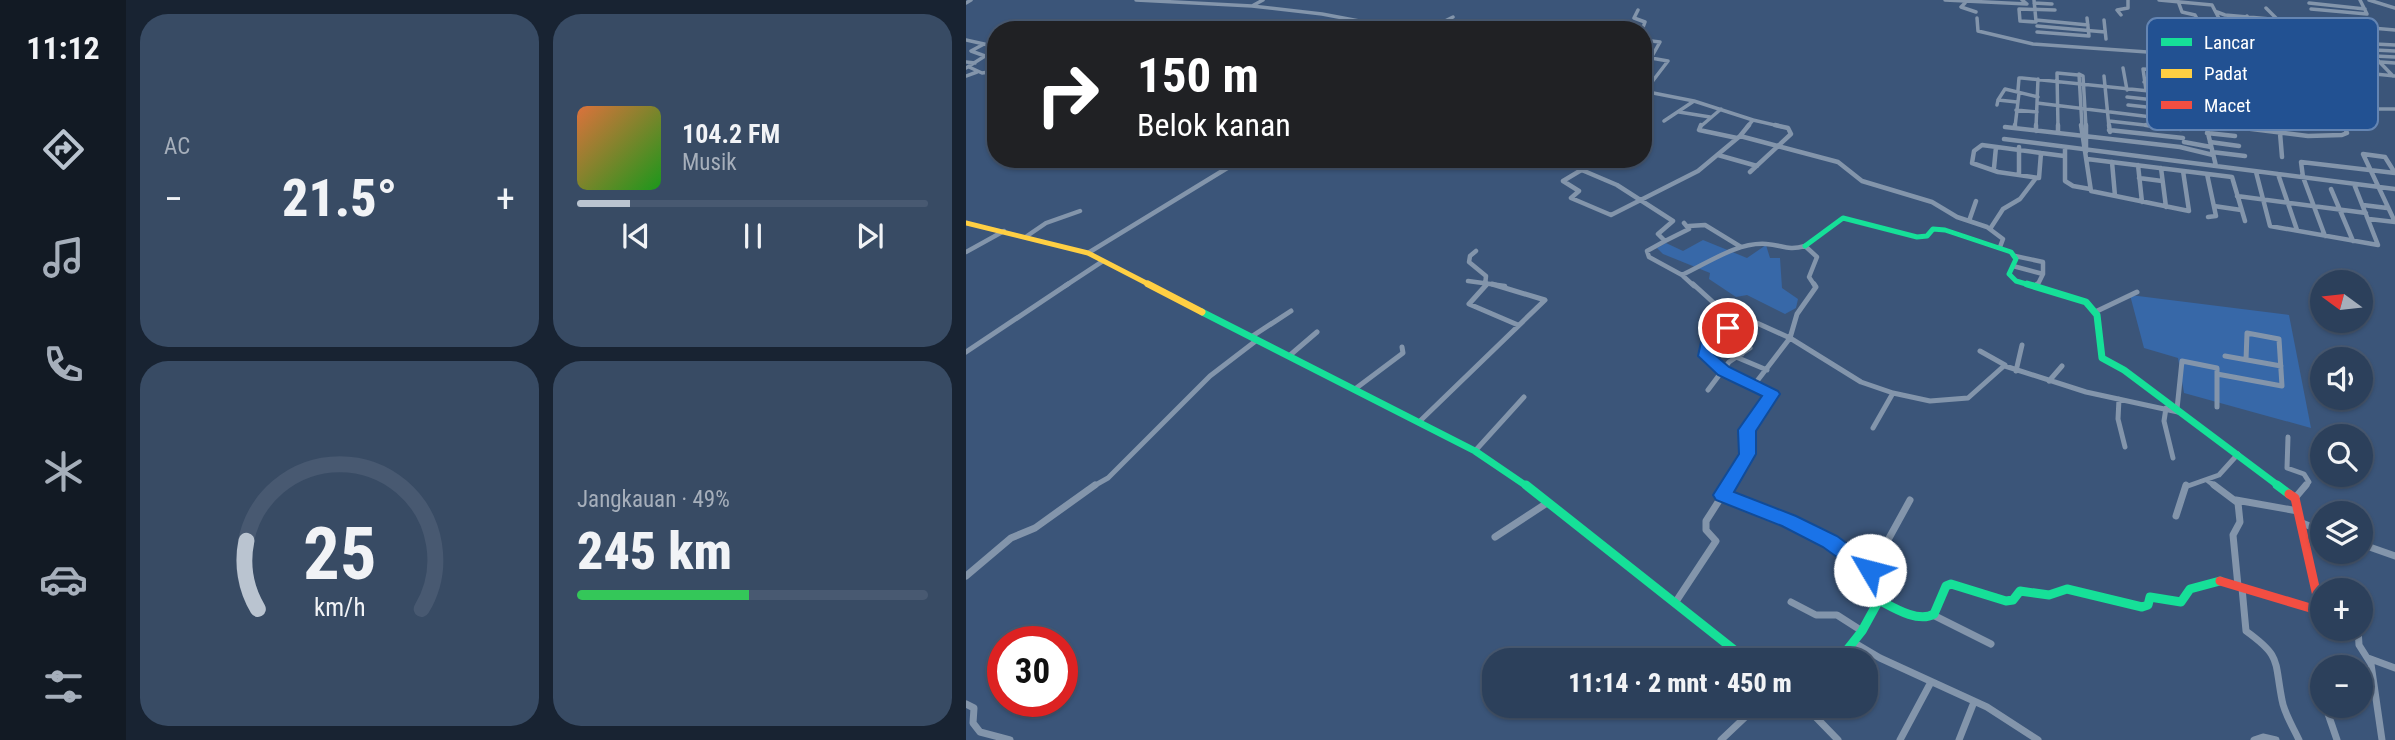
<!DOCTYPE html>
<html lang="id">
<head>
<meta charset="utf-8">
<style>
	body { margin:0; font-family:"Roboto Condensed",sans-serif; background:#384b64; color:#f1f3f6; height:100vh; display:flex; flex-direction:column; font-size:26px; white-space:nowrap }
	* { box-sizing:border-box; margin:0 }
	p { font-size:23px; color:#a6afbb }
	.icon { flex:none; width:38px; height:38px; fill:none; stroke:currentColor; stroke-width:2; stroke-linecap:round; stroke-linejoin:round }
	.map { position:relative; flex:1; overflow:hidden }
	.details { display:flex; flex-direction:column; gap:14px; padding:14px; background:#182332; width:840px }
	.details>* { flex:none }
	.guide { position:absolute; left:21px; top:21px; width:665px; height:147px; border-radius:28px; box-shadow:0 2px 5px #0004,0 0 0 2px #485971; background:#202124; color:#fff; overflow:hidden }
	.needle { width:46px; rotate:285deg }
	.tools { position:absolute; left:1344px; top:270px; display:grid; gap:14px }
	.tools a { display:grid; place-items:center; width:63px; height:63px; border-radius:50%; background:#2c405b; box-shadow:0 2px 5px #0004,0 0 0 2px #485971; font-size:35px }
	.speed { position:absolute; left:21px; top:626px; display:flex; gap:14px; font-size:35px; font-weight:700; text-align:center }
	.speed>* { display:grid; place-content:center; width:91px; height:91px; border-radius:50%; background:#2c405b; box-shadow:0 2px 5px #0004,0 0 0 2px #485971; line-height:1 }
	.speed .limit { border:10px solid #d22; background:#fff; color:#111 }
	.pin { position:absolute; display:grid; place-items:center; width:60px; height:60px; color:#fff; margin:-30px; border:4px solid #fff; border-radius:50%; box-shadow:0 2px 7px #0007 }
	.me { position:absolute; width:77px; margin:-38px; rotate:307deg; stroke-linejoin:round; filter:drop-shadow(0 0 5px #0008) }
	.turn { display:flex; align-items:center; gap:24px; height:147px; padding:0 35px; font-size:32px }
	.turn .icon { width:91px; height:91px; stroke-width:2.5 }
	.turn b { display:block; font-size:49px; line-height:60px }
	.big { font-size:52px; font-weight:800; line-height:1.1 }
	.details .widget { flex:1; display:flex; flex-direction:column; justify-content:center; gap:10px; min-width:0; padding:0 24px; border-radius:28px; background:#384b64 }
	.details .dial { align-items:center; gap:0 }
	.dial svg { height:182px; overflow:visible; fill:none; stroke:#485971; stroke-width:7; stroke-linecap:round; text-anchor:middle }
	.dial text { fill:#f1f3f6; stroke:none }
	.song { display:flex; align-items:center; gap:21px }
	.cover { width:84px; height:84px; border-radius:10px; background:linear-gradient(135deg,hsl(20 70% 55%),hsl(120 70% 35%)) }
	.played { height:7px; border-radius:4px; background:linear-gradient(90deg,#bac4d0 15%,#485971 15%) }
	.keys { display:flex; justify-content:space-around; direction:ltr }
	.heat { display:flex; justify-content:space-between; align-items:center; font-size:38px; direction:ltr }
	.charge { height:10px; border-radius:5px; background:linear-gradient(90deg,#34c759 49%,#485971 0) }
	.details .tiles { flex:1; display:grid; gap:14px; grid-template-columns:repeat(2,1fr) }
	.trip { position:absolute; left:516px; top:648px; width:396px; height:70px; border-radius:28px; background:#2c405b; box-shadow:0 2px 5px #0004,0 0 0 2px #485971; font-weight:800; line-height:70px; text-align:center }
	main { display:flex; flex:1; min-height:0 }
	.dock { display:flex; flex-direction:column; width:126px; justify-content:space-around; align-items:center; background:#121a24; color:#a6afbb }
	.dock .icon { width:49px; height:49px }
	.dock .selected { color:#bac4d0 }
	.dock b { font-size:32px; color:#f1f3f6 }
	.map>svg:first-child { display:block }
	.green { fill:#3768a8 }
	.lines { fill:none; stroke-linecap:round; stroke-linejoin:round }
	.street-far3 { stroke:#8395ab; stroke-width:3.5 }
	.street-far2 { stroke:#8395ab; stroke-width:4.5 }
	.street-far1 { stroke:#8395ab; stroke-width:5 }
	.street { stroke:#8395ab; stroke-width:7 }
	.fast-far2 { stroke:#16e098; stroke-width:5 }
	.fast-far1 { stroke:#16e098; stroke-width:7 }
	.fast { stroke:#16e098; stroke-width:9 }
	.slow-far1 { stroke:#ffcf43; stroke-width:5 }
	.slow { stroke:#ffcf43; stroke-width:7 }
	.jam { stroke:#f24e42; stroke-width:9 }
	.route { fill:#1a73e8; stroke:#114b97; stroke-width:2 }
	.key { fill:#225192; stroke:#6485b3; stroke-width:2 }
	.key-label { font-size:19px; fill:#fff }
</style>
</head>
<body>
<main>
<nav class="dock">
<b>11:12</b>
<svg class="icon selected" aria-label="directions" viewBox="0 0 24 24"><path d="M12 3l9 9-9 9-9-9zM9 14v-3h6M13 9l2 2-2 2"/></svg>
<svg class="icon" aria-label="music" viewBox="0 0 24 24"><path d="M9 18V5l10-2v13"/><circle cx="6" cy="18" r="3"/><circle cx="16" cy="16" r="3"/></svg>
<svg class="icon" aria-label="phone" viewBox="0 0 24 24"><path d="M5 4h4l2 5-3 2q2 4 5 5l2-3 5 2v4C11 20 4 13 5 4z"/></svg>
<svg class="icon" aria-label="climate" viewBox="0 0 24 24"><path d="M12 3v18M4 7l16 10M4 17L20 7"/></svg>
<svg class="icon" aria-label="car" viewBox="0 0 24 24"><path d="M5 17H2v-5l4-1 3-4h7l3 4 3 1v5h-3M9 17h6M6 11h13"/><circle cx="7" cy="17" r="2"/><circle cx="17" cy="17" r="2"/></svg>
<svg class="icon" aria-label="filters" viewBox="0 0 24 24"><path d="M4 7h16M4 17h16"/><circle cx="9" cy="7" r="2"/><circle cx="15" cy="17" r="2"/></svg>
</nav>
<section class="details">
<div class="tiles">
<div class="widget"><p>AC</p>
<div class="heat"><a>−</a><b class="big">21.5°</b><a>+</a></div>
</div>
<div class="widget">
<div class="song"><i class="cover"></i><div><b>104.2 FM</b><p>Musik</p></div></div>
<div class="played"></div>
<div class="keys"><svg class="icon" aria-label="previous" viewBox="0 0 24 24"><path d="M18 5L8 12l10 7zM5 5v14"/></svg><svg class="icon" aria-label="pause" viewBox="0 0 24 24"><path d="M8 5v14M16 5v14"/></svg><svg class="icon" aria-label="next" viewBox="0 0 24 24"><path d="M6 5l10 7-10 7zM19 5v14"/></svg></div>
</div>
<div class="widget dial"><svg viewBox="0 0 100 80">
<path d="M14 69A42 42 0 1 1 86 69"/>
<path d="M14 69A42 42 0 0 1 9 39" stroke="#bac4d0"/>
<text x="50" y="56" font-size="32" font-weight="700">25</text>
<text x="50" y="72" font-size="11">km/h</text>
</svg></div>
<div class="widget"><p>Jangkauan · 49%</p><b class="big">245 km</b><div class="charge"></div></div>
</div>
</section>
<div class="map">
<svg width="1429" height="740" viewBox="0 0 1429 740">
	<rect width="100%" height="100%" fill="#3b5579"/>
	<path class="green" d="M737,240L781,258L800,245L804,258H814L816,288L832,299L830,308L819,314L781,295L770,297L743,279L744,273L697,254L691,248L700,243L717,251Z
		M1164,295L1323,315L1345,428L1218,393L1212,358L1178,348Z"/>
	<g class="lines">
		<path class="street-far3" d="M170,0L286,6L297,0
			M979,0L1061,4L1056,0
			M1068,0L1070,21
			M1193,0L1246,5L1270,51L1282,59L1294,75L1304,96
			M1403,0L1429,8
			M1212,1L1216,12L1229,15L1237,29L1260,30
			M0,3L5,0
			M999,3L995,7L1010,12
			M1068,3L1086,4
			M1343,3L1399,9
			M286,6L356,14L441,30
			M1300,8L1311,19
			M1345,9L1401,14L1394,0
			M672,10L668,18L679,22L676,30
			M1251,12L1259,15L1429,30
			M1155,15L1151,10L1162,8V0
			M1281,16L1295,38
			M1011,18L1012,31L1067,44L1267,58H1272V54
			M1070,20L1122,25
			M1138,20L1140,39
			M1330,21L1349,41L1429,45
			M1070,22L1054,21L1053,9L1089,10
			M1071,26L1139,32
			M1351,26L1384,65
			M1353,29L1371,30
			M461,30L487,17
			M1071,32L1123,36L1121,18
			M1358,35L1408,38
			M1262,36L1330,39
			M0,40L18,44L5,51L19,56L0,68
			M677,40L694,42L685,58L702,61L679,91
			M1349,41L1369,64L1402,66L1409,74L1429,76
			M18,44L30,47
			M1402,50L1427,76
			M1409,56L1429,57
			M0,62L9,63
			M1415,62L1429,63
			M1402,66L1388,49L1429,51
			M3,67L16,73L30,71
			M1157,68L1161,90
			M1315,74L1327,99
			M1294,75H1334L1346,102
			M0,76L11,72
			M1138,76L1143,127
			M1178,82L1377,105L1389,109H1429
			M1230,87L1240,127
			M1052,90L1053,78H1056L1232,96
			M1180,90L1177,69L1276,76L1283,94
			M677,91L728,101L787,120L781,127
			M1277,93L1282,106
			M1362,95L1368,105
			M1300,96L1305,109
			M1161,97L1234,105
			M1319,98L1325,113
			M1032,100L1039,89L1072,97
			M1339,101L1347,116L1369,118L1363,104
			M1071,103L1267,127
			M1031,105L1032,100L1051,102
			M1162,105L1262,116L1256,90
			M1050,110L1071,112
			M713,112L744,117
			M787,120L817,127
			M698,121L728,101
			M1143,121L1196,127
			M734,127L755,109
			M1049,127L1053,93
			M1070,127L1072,79
			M1092,127L1091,73L1112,75
			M1116,127L1113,74L1117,76L1120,127"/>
		<path class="street-far2" d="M735,125L733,130L771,138
			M783,125L774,136L872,162L896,181L966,202L991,217L1021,227L1037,239L1034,247
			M1092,125V133
			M1115,125L1125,191L1223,211L1217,171
			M1143,125L1144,132
			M1180,125L1215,129
			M1240,125L1250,166
			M1253,125L1342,136L1376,135L1381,133L1379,128L1390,127
			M1039,127L1214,147L1247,155
			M1049,128V125
			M1143,130L1217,138
			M1070,131V125
			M1241,133L1269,136
			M1314,133L1316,157
			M1038,139L1429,189
			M1218,142L1245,147
			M1244,142L1273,146
			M1016,145L1075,153L1073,178L1032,172L1006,163L1008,151Z
			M1053,147V175
			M1099,147V181L1107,186L1124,189
			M1120,152V125
			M1246,152L1279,156
			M1075,153L1098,156
			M752,155L791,166
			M590,159L651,185L707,221L692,234L699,241L681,251L683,257L716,275L728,286
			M1121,159L1266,177
			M1146,162L1149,196
			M1172,165L1176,202
			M1028,168L1030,147
			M1195,168L1200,207
			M617,169L597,181L613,191L605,198L645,215L732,171L774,136
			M784,172L825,134L822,128L809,125
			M1290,172L1304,226L1412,245L1388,184
			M1429,173L1419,157L1397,154L1429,222
			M1241,174L1250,216L1242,217
			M1312,174L1331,230
			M1266,177L1279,221
			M1173,178L1196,181
			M1365,189L1387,241
			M1271,196L1400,213
			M1397,205L1421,208
			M1248,206L1275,210
			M1403,219L1429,222
			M1003,221L1010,201
			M723,226L739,225L775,247
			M1024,229L1037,209L1054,199L1070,178
			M61,236L80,223L114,211
			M1359,236L1337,177L1335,162L1429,173
			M699,241L723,229L718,223
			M510,251L504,256L503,262L520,276L519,286
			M0,252L38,231
			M122,253L276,159
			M1049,256L1077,262V274L1071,286
			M1047,266L1077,274
			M716,275C742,263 771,242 800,244C817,245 821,251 839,246L851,257L843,277L849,286
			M502,281L539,286
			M99,286L137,261"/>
		<path class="street-far1" d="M521,284L503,304L552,325
			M727,284L749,304L824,338L895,382L927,393L964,401L1002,398L1039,365L1014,351
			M1070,287L1071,284
			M1129,312L1171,292
			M777,317L740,345L738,352L757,371L788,385
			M285,337L325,311
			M747,339L776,354
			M0,352L102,284
			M323,356L351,332
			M1259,356L1315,366
			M770,357L801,370
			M1039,366L1120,392L1212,412
			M1050,371L1056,345
			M1251,374L1316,386L1313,339L1281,333L1280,360
			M1083,381L1096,366
			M389,389L437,353L436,347
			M742,390L763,362L784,348
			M1153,399L1152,419L1159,447
			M1200,408L1198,421L1207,458
			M1211,409L1216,361L1251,368V407
			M453,422L579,300L526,284
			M907,428L927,393
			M1322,437L1321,468L1338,474L1343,482L1339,487
			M509,451L558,397
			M1241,480L1250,487
			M126,487L142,478L244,376L291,340
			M762,487L782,455L781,430L806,395L788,385L824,338L831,314L850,287L848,284
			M1219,487L1253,475L1272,454"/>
		<path class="street" d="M1248,485L1272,503L1274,522L1267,535L1272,586
			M756,495L847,535L899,565L895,584L913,600
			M1329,498L1340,485
			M1270,500L1332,511
			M1210,516L1220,485
			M1336,523L1356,531
			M529,537L581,503
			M1395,544L1429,556
			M900,570L906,569L944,500
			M0,576L45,538L69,528L129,485
			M1276,588L1280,631C1316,657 1308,660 1316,700C1318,713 1327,727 1333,740
			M825,602L850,615H871L896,631
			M709,603L750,541L740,530V521L763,485
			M967,615L1025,644
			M1395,616L1402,612
			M1392,628L1393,645L1405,664L1416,740
			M887,642L914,658L1021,707L1072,740
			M1402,658L1429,668
			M0,704L8,708L7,723L14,732L44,740
			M838,705L872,740
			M1359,705L1371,740
			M755,740L792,705
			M934,740L965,682
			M993,740L1008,702
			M1288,740L1297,737L1310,740"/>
		<path class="fast-far2" d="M839,246L877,218L951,237L961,236L967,229L979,230L1045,252L1050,259L1043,274L1050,281L1067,286"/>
		<path class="fast-far1" d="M1061,284L1120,302L1131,315L1136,358L1158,370L1314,487
			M236,312L509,451L562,487"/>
		<path class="fast" d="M560,485L781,660
			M1311,485L1323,494
			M873,660L896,631L913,600C928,608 952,623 968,614L980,586L985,584L1040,601L1047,600L1054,591L1083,595L1101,589L1176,607L1182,605L1184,597L1215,602L1224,589L1254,581"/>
		<path class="slow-far1" d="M0,223L122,253L186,286"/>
		<path class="slow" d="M182,284L236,312"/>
		<path class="jam" d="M1254,581L1351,610L1353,605L1329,498L1323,494"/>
	</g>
	<path class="route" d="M762,324L769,328L748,347V354L763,367L812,391L814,394L790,431V454L768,492L830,516L871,536L910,565L913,570L910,576L904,578L897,576L857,547L816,526L750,500L747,495L773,454L772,430L796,396L752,375L732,356L735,342Z"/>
	<rect x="1181" y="18" width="231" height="112" rx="10" class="key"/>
	<rect x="1195" y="38" width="31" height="8" fill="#16e098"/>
	<rect x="1195" y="69" width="31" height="9" fill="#ffcf43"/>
	<rect x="1195" y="101" width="31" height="8" fill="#f24e42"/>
	<g class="key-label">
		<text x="1238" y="49">Lancar</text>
		<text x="1238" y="80">Padat</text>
		<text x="1238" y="112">Macet</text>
	</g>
</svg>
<div class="tools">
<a><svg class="needle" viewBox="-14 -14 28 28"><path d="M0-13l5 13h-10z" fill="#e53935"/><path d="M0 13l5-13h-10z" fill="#a6afbb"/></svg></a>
<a><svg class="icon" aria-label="sound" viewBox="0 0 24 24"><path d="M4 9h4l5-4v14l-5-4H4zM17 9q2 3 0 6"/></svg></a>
<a><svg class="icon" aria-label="search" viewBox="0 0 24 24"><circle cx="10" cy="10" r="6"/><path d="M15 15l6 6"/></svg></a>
<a><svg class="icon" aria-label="layers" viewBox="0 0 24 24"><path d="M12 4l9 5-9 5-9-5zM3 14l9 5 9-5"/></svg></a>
<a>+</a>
<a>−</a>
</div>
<div class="speed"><div class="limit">30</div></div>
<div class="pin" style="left:762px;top:328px;background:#d93025"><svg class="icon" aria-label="arrive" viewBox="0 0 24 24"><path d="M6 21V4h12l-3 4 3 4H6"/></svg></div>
<svg class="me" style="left:904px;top:570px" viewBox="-20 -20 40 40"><circle r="19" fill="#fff"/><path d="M0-13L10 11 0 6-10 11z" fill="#1a73e8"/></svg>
<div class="trip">11:14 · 2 mnt · 450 m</div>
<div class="guide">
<div class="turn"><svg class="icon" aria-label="right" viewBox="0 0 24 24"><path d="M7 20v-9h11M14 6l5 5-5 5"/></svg><div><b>150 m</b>Belok kanan</div></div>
</div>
</div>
</main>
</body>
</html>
